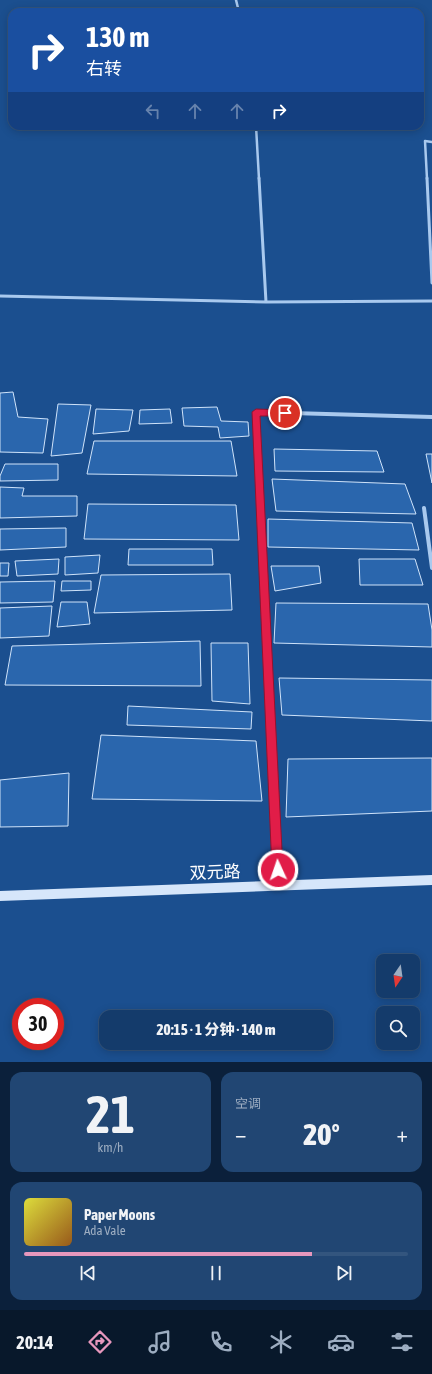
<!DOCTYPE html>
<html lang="zh">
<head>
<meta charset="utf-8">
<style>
	body { margin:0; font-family:"Asap Condensed","Noto Sans SC",sans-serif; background:#214673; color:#f1f3f6; height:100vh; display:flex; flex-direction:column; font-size:15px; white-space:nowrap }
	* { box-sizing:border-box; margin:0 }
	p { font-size:13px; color:#9dadc1 }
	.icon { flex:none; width:22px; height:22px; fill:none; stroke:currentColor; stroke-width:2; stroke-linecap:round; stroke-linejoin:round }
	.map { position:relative; height:1062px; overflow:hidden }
	.panel { display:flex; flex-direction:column; gap:10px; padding:10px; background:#0b203b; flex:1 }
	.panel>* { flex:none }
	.banner { position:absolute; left:8px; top:8px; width:416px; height:122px; border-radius:12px; box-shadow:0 2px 10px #0003,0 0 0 1px #33557e; background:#1a4fa0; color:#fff; overflow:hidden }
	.needle { width:26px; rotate:193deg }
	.tools { position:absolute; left:376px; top:954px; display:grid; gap:8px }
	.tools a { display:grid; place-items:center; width:44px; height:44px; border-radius:8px; background:#143b6b; box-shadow:0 2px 10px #0003,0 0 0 1px #33557e; font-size:20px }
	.speed { position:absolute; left:12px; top:998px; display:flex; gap:8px; font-size:20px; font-weight:700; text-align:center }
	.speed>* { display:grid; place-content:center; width:52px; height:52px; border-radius:50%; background:#143b6b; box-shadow:0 2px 10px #0003,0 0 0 1px #33557e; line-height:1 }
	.speed .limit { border:6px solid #d22; background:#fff; color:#111 }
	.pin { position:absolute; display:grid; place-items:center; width:34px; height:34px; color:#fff; margin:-17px; border:2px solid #fff; border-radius:50%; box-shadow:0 1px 4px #0007 }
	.me { position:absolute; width:44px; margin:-22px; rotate:357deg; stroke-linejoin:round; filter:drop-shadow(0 0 3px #0008) }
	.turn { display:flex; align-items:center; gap:14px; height:84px; padding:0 12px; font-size:18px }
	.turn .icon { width:52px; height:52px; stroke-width:2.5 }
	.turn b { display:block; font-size:28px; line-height:34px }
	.lanes { display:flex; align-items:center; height:38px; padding:0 12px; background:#0003; justify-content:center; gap:20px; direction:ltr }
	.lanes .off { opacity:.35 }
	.big { font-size:30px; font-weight:800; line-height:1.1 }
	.panel .widget { flex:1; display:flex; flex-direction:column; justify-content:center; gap:6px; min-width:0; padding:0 14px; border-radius:12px; background:#214673 }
	.panel .dial { align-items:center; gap:0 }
	.dial b { font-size:52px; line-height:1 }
	.song { display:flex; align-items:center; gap:12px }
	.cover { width:48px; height:48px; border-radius:6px; background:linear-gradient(135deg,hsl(60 70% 55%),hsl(30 70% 35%)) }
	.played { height:4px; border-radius:2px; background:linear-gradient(90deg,#e797bd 75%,#33557e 75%) }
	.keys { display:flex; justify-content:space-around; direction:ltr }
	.heat { display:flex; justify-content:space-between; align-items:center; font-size:22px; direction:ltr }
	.panel .tiles { flex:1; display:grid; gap:10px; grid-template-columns:1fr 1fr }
	.widget:last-child { grid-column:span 2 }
	.trip { position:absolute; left:99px; top:1010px; width:234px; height:40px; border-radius:12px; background:#143b6b; box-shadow:0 2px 10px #0003,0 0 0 1px #33557e; font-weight:800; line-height:40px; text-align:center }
	.tabs { display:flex; height:64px; justify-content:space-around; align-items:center; background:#08182b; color:#9dadc1 }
	.tabs .icon { width:28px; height:28px }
	.tabs .on { color:#e797bd }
	.tabs b { font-size:18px; color:#f1f3f6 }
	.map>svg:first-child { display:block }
	.building { fill:#2a66ad; stroke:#cfe3fa }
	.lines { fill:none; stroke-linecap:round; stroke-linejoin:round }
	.street-far3 { stroke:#a9c9ee; stroke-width:2.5 }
	.street-far2 { stroke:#a9c9ee; stroke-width:3 }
	.street-far1 { stroke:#a9c9ee; stroke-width:4 }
	.street { stroke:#a9c9ee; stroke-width:5 }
	.secondary { fill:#d6e6fa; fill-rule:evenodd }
	.route { fill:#e11d48; stroke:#92132f }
	.labels { text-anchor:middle; stroke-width:4; stroke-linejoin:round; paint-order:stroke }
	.near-street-label { font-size:17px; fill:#fff; stroke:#1b4f8f }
</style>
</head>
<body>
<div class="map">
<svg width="432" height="1062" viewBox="0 0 432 1062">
	<rect width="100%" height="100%" fill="#1b4f8f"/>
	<path class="building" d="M13,392L18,417L48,419L43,453L0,452V393Z
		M58,404L91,405L82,453L51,456Z
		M217,407L221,421L248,422L249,436L220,438L218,427L184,426L182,408Z
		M96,409L133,410L129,431L93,434Z
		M170,409L172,423L139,424L140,410Z
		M94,441H231L237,476L87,474Z
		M274,449L377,451L384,472L275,471Z
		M426,454H432V483Z
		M5,464H58V480L0,481V476Z
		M272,479L405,484L416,514L276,511Z
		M0,487L24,488L22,496H77V516L0,518Z
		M88,504L236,505L239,540L84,539Z
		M268,519L412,523L419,550L268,547Z
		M66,528V547L0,550V529Z
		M129,549H212L213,565H128Z
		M100,555L98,573L65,575V557Z
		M59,559L58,574L17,576L15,561Z
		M359,559H415L423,585H360Z
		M0,563H9L8,576H0Z
		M271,566H319L321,583L275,591Z
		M230,574L232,610L94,613L101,575Z
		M55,581L53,602L0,603V582Z
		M62,581H91V590L61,591Z
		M61,602H87L90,624L57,627Z
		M276,603L428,604L432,630V647L274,643Z
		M52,606L49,636L0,638V608Z
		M200,641L201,686L5,685L12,646Z
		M211,643H248L250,704L212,701Z
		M279,678L432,680V721L282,715Z
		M128,706L252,712L251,729L127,725Z
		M101,735L256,741L262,801L92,799Z
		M432,758V811L286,817L288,759Z
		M69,773L68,826L0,827V780Z"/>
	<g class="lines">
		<path class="street-far3" d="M236,0L239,12
			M256,126L259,179
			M427,179L425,141L432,142"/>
		<path class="street-far2" d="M259,178L266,302
			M427,178L432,283
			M0,296L266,302L432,301"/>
		<path class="street-far1" d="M424,508L432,568
			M269,695L256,412L432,417"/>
		<path class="street" d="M269,694L278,885"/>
		<path class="secondary" d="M432,875V885L0,901V891Z"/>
	</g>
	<path class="route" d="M256,409L285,410L289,413L285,416H260L283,870L282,874L278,876L273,874L272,870L252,412Z"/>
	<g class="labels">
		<g class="near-street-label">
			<text transform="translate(215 872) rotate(-2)" y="6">双元路</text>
		</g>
	</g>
</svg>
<div class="tools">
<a><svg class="needle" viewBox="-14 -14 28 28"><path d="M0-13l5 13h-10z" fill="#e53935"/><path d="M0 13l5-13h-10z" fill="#9dadc1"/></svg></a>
<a><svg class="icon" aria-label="search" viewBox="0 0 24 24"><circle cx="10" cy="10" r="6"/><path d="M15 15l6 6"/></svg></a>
</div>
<div class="speed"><div class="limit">30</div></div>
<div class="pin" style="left:285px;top:413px;background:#d93025"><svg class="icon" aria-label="arrive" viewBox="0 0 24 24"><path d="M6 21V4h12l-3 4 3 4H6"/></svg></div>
<svg class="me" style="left:278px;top:870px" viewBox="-20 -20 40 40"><circle r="17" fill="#e11d48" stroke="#fff" stroke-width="3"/><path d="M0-11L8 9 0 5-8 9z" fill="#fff"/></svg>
<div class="trip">20:15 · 1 分钟 · 140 m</div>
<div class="banner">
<div class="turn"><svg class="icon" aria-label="right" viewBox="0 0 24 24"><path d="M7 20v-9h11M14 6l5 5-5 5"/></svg><div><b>130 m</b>右转</div></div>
<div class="lanes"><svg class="icon off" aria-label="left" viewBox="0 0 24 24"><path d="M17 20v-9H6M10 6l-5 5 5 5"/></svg><svg class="icon off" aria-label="ahead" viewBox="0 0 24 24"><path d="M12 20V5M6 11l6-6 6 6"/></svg><svg class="icon off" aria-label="ahead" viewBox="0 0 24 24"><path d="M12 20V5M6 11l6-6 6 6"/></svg><svg class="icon" aria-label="right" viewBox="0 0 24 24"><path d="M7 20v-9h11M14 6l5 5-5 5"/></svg></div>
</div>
</div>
<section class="panel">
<div class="tiles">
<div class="widget dial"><b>21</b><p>km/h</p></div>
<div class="widget"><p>空调</p>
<div class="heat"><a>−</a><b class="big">20°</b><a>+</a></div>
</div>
<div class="widget">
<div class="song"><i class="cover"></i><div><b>Paper Moons</b><p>Ada Vale</p></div></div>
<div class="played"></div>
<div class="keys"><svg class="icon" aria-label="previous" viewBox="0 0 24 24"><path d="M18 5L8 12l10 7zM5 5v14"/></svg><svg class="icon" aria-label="pause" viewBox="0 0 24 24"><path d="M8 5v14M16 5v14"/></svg><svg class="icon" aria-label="next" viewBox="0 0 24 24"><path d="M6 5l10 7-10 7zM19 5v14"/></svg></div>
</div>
</div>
</section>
<nav class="tabs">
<b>20:14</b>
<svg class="icon on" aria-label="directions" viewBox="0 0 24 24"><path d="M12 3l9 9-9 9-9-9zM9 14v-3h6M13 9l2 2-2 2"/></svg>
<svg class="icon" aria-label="music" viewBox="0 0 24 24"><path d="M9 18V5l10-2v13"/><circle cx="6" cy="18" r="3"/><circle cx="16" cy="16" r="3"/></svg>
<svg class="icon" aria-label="phone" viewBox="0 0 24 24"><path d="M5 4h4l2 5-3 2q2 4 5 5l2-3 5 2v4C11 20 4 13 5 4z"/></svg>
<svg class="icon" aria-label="climate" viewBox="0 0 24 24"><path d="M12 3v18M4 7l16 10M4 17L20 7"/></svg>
<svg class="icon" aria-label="car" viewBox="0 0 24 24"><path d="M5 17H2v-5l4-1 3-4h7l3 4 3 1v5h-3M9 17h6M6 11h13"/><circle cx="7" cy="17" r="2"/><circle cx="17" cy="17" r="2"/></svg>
<svg class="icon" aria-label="filters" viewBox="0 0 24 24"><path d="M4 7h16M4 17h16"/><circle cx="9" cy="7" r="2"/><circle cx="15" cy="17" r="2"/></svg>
</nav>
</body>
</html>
